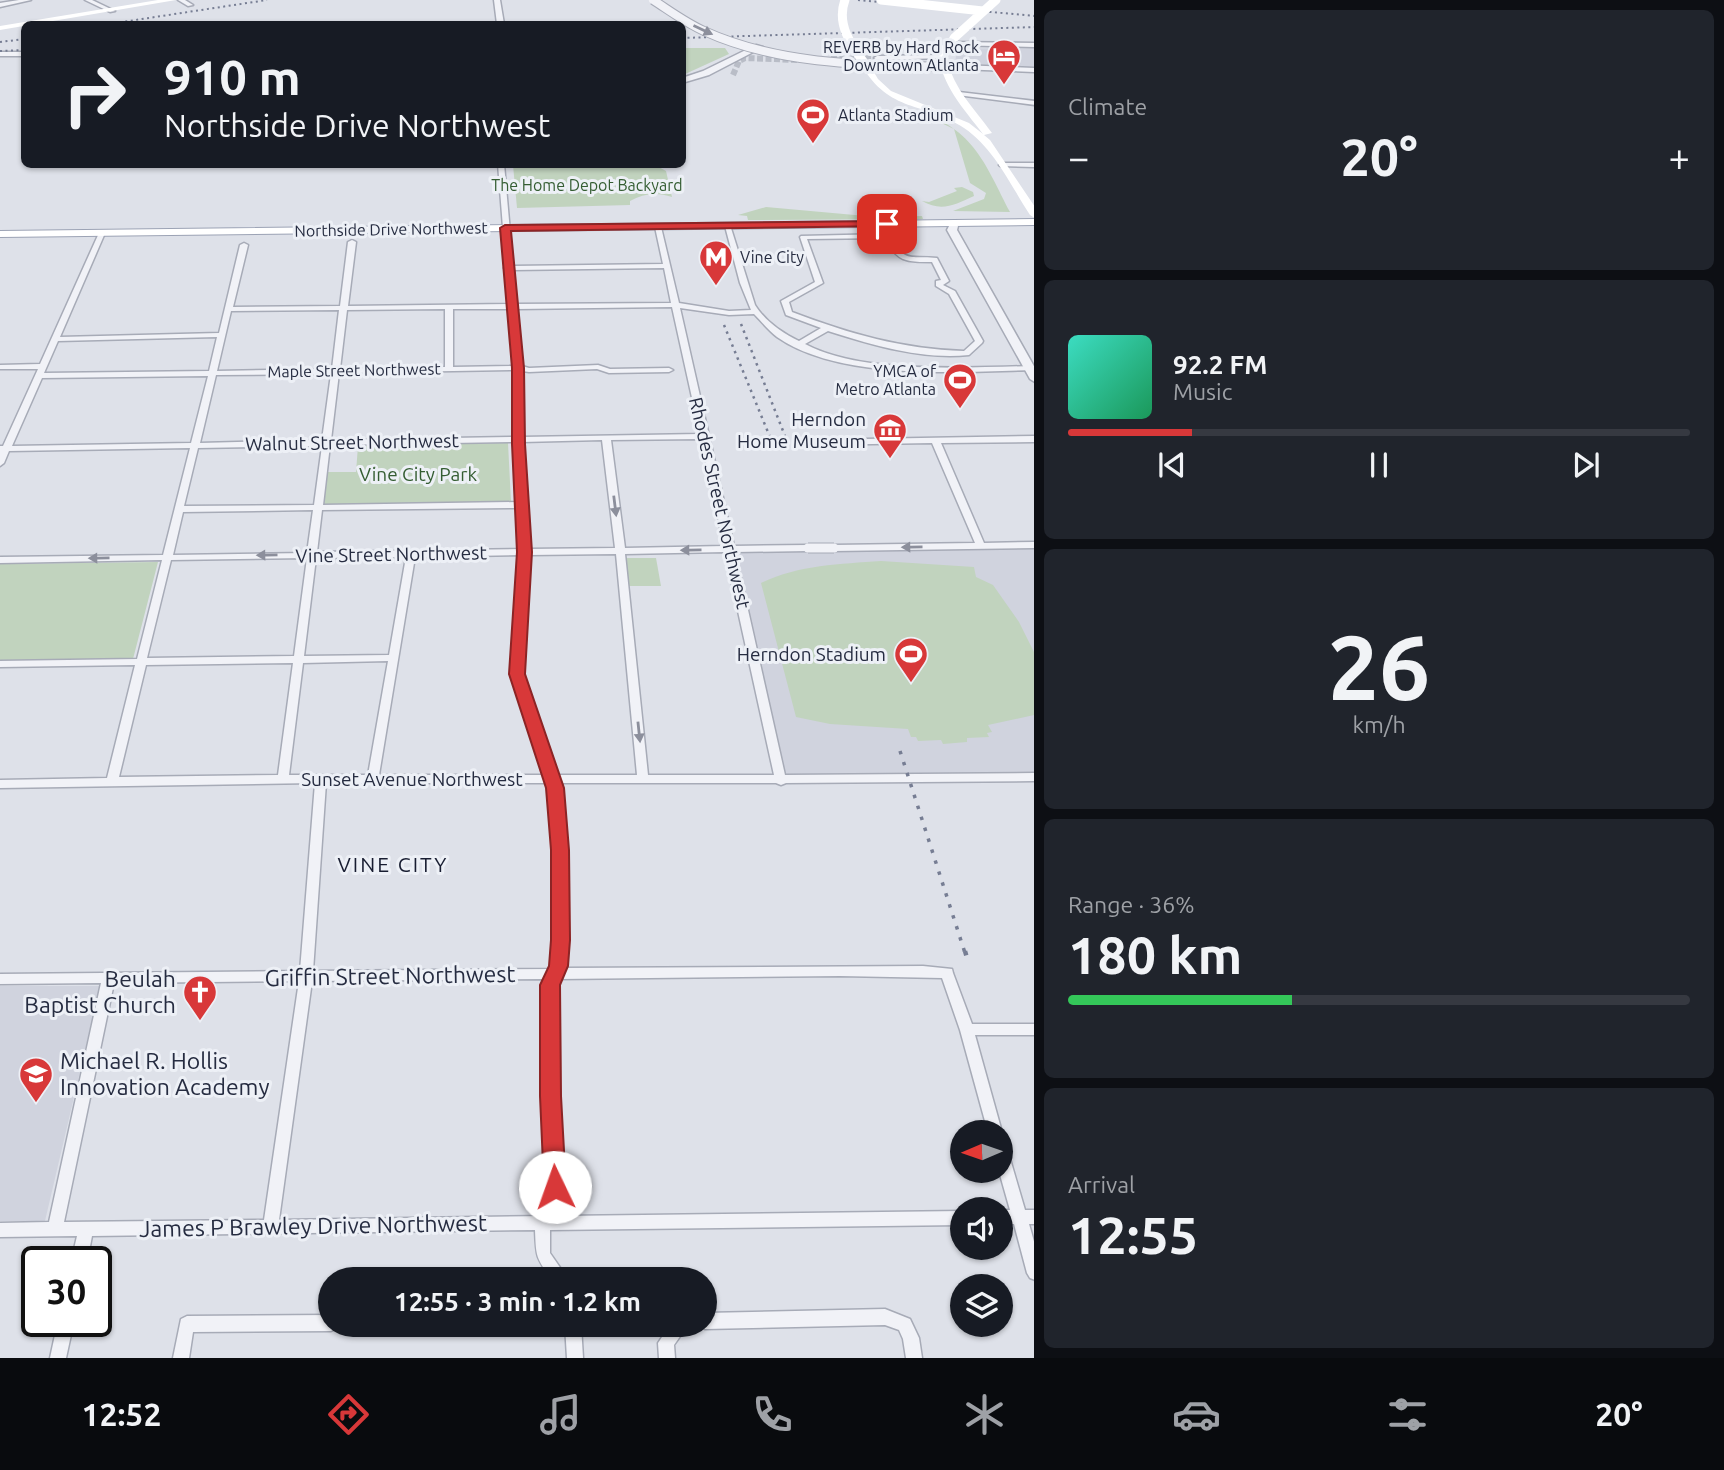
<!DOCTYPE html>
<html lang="en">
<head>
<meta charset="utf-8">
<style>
	body { margin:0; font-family:Ubuntu,sans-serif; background:#20242c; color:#f1f3f6; height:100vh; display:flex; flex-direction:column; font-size:26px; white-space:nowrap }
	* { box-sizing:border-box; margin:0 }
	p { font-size:23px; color:#9ea1a6 }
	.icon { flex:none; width:38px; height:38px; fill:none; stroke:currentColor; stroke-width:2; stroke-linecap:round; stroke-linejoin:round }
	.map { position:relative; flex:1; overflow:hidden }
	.details { display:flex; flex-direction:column; gap:10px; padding:10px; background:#0d0f14; width:690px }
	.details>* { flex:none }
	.guide { position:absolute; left:21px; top:21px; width:665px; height:147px; border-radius:10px; box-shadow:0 2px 5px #0004; background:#171b24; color:#f1f3f6; overflow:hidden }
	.needle { width:46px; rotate:268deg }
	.fabs { position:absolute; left:950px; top:1120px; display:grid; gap:14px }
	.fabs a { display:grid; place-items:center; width:63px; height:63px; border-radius:50%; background:#171b24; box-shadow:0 2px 5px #0004; font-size:35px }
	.speed { position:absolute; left:21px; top:1246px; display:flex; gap:14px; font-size:35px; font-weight:700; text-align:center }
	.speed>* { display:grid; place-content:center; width:91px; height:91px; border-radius:50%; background:#171b24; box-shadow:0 2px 5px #0004; line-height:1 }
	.speed .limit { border:4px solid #111; border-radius:10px; background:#fff; color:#111 }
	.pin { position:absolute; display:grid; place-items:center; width:60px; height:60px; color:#fff; margin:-30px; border-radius:14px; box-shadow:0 4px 10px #0006 }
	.me { position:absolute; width:77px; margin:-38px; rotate:357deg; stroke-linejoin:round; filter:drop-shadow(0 0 5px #0008) }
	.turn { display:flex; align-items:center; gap:24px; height:147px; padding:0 28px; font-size:32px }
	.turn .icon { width:91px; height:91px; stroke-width:2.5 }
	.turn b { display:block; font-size:49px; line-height:60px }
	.big { font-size:52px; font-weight:700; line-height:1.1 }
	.details .card { flex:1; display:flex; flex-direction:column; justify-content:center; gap:10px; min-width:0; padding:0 24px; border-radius:10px; background:#20242c }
	.details .dial { align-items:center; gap:0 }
	.dial b { font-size:91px; line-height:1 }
	.song { display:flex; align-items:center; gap:21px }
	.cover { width:84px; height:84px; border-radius:10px; background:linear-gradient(135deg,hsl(170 70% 55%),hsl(150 70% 35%)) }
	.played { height:7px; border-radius:4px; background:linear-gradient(90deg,#d83839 20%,#363941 20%) }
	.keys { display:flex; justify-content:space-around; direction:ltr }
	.heat { display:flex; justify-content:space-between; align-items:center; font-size:38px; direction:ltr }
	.charge { height:10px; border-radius:5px; background:linear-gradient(90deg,#34c759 36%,#363941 0) }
	.trip { position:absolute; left:318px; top:1267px; width:399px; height:70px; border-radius:35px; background:#171b24; box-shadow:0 2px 5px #0004; font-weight:700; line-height:70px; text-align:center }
	.menu { display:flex; height:112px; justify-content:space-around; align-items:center; background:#090b0e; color:#9ea1a6 }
	.menu .icon { width:49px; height:49px }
	.menu .selected { color:#d83839 }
	.menu b { font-size:32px; color:#f1f3f6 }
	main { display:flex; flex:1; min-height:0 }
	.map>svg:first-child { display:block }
	.built { fill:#d0d3de }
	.green { fill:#c1d3be }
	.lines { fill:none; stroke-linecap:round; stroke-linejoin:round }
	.minor-tunnel { stroke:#b9bdc7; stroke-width:6; stroke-dasharray:6 2.5; stroke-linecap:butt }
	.minor-casing { stroke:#a7abb7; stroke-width:3 }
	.tertiary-casing { stroke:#a7abb7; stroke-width:3 }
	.primary-casing { stroke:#9ca3b5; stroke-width:2 }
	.minor { fill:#f1f2f7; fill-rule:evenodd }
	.tertiary { fill:#f1f2f7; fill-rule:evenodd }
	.secondary { fill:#fff; fill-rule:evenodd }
	.primary { fill:#fff; fill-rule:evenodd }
	.rail-far3 { stroke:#767d93; stroke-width:2; stroke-dasharray:2 3.5; stroke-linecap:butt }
	.rail-far2 { stroke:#767d93; stroke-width:2.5; stroke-dasharray:2.5 4.5; stroke-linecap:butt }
	.rail-far1 { stroke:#767d93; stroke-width:3.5; stroke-dasharray:3.5 8; stroke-linecap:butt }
	.rail { stroke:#767d93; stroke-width:4.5; stroke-dasharray:4.5 10; stroke-linecap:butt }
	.minor-bridge-casing { stroke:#a7abb7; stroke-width:11; stroke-linecap:butt }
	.tertiary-bridge-casing { stroke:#a7abb7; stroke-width:10; stroke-linecap:butt }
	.minor-bridge { stroke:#f1f2f7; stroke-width:9 }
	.tertiary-bridge { stroke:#f1f2f7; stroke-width:8 }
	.secondary-bridge { stroke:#fff; stroke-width:9 }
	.oneway { fill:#8c8f9c }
	.route { fill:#d83839; stroke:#8c2425; stroke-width:2 }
	.labels { text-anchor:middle; stroke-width:6; stroke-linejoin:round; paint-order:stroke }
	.far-poi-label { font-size:16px; fill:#262c41; stroke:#edf0f6; text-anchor:end }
	.far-park-label { font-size:16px; fill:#345d32; stroke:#edf0f6 }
	.far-street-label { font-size:16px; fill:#262c41; stroke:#edf0f6 }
	.poi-label { font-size:19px; fill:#262c41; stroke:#edf0f6; text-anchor:end }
	.street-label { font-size:19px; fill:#262c41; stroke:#edf0f6 }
	.park-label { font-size:19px; fill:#345d32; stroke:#edf0f6 }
	.neighbourhood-label { font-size:21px; letter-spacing:2px; fill:#181d31; stroke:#edf0f6 }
	.near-street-label { font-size:23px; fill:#262c41; stroke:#edf0f6 }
	.near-poi-label { font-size:23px; fill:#262c41; stroke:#edf0f6; text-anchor:end }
</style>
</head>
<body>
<main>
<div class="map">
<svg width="1035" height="1358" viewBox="0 0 1035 1358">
	<rect width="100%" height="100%" fill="#dee1e9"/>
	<path class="built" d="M1034,47V67L955,63L957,49Z
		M1034,545V777L781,781L732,549Z
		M0,986H100L45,1221H0Z"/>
	<path class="green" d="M683,48H725L729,54L683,75Z
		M918,112C974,128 986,166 1010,212L953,211L984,199L986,193L970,183L954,129Z
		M513,165H655L666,171L672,197C657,192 644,193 630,201V205L517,208Z
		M954,188L962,187L973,192L974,196C955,205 941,212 922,201L929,202L957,191Z
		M766,207L877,217L922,216L923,219L748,220L747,216L738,215Z
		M508,443L511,502L324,505L327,472H356L358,446Z
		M625,558H656L661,586H629Z
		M881,561L974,567L976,577L993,585L1019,622L1034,652V715L988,725L992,732L987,733L989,737L967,738V742L943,744L941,740L918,741L916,737H911L908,729L830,724L796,717L761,583C798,565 840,564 881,561Z
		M158,562L133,659L0,660V564Z"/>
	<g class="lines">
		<path class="minor-tunnel" d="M831,59L877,58
			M733,75L739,61L745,58L797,60"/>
		<g class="minor-casing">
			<path id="minor" d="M19,0H31L0,7V3Z
				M85,0H92L115,11L110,12Z
				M178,0H185L193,5L188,6Z
				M947,42L1035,43V47L945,45V43Z
				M0,52H24V56H0Z
				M942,55L944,56V58L877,60L874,58L877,56Z
				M959,92L1035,101V105L957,95V93Z
				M1002,163H1035V167L1000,166L999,165Z
				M498,164H504L513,266L663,264L655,227L658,225L661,227L679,303L729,311L751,310L740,283L725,226L730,225L755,305C765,321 782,333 799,341L821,328L786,315L781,301L815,282L800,237L801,236L887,234L889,235C906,264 907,255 937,258L949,281L943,285L955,291L983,341L982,343L969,355C922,360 872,345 828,331L805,344C864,375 968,367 1035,366V370C961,372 840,381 777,337C769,331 762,322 754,314L729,315L680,308L734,546L808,545L813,548L808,551L735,552L785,775L1035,773V781L786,783L781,785L776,783H559L566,850L567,940L563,968L923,966L952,969L953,973L972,1024H1035V1035H975L1002,1132L1001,1134V1132H988L960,1030L942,978L840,976L559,979L556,986L557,1096L563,1216L962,1211V1225L550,1230V1253L568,1279H551C536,1257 536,1257 535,1230L92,1236L87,1262H71L77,1236L0,1237V1223L49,1222L101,983L0,984V974L300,971L315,783L0,788V780L107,778L135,665L0,667V661L137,659L162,560L0,563V557L163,555L190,448L9,451L4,463L0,466V446H3L38,369H0V365L40,364L99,233L102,231L105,233L60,337L219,333L240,245L244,243L248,245L233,307L340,306L348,242L352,240L356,242L348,306L509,304L506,270L504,268L506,266ZM885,238C897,262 906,262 932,262L941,280L936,281V286L949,294L975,341L964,351C902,349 850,334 792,312L789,302L823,283L807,239ZM664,268L671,303L516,304L513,270ZM672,307L700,434L522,437V371L529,372L597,369L609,373L669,372L673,370L669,368L610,369L598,365L529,368L522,366L517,309ZM445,309V367L340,369L347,310ZM453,309H509L514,366L453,367ZM339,310L332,369L217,371L231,311ZM217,337L209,371L44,373L58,341ZM514,370V437L331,440L339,373ZM331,374L322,440L200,443L216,375ZM208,376L191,443L12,446L42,378ZM701,439L724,546L625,548L611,440ZM602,440L615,548L529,549L522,442ZM514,442L517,502L323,505L330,445ZM322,446L314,505L184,506L198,448ZM517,508L519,549L317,552L322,510ZM313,510L307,553L173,555L183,512ZM725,552L774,775H648L625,554ZM616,554L637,775H556L522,674L529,555ZM519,555L512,674L545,775H379L415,557ZM406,557L389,655L304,656L316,558ZM307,558L294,656L147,658L171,560ZM388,661L368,775H289L303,663ZM293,663L278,775L119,777L146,665ZM326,783H548L554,850L555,940L551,969L313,971ZM546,979L544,986L543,1096L548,1216L279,1220L312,981ZM299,981L264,1220L64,1222L114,983Z
				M1035,436V442L941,443L984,543L1035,542V548L834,551L829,548L834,545L975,543L932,443L813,445L810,444V440Z
				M1001,1146L1006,1148L1008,1152L1025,1210H1035V1224H1029L1035,1245V1280L1030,1278L1027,1273L1014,1224H1001V1210H1010L999,1171H1001Z
				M885,1309L910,1319L919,1338L922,1358H906L903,1339L899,1330L885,1325L705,1329L699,1325H705V1313Z
				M331,1315V1325H338L337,1328L331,1331L193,1332L189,1358H173L181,1319L187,1316Z
				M58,1321H74L66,1358H50Z
				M565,1325H581L583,1358H567Z
				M670,1325H688L674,1345L675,1358H659L658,1343Z"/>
		</g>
		<g class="tertiary-casing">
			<path id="tertiary" d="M494,0H500L504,24H497Z
				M756,45L763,47L709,75L682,83V78L703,71Z
				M960,65L1035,68V72L957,69L956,67Z
				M953,223L958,226L957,230L1035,368V382L1030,379L947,230L950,224Z"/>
		</g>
		<g class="primary-casing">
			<path id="primary" d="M1035,219V225L0,237V231Z"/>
		</g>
		<use href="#minor" class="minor"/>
		<use href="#tertiary" class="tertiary"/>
		<path class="secondary" d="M158,0H176L0,30V26Z
			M951,36L958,38L946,51C949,84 973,107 992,133L984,135L990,140L1035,207V218L1030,215C1011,186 994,148 964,128C924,101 889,114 861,64L868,62L878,79L891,91L969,123L983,134C964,109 940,84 938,50Z"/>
		<use href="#primary" class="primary"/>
		<path class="rail-far3" d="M858,0L1035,16
			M109,24L267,0
			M682,38L1035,27
			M0,42L24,39
			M0,51L24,50"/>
		<path class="rail-far2" d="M741,324L785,436
			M724,325L770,437"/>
		<path class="rail-far1" d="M900,751L965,953"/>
		<path class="rail" d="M965,951L967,958"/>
		<g class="minor-bridge-casing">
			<path id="minor-bridge" d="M808,548H834"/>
		</g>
		<g class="tertiary-bridge-casing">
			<path id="tertiary-bridge" d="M653,0C670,11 686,23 704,31C783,67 875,65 960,67"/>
		</g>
		<use href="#minor-bridge" class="minor-bridge"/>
		<use href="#tertiary-bridge" class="tertiary-bridge"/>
		<path class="secondary-bridge" d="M845,0C836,24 851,45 865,64
			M881,0L983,11
			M954,38L996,0"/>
	</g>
	<defs><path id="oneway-solid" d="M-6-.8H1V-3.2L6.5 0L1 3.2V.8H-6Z" transform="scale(1.75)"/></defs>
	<g class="oneway">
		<use href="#oneway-solid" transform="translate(703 30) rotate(25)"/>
		<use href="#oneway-solid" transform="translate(615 506) rotate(83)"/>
		<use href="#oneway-solid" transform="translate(912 547) rotate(179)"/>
		<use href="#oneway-solid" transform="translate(691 550) rotate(179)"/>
		<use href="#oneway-solid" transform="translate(267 555) rotate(179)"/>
		<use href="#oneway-solid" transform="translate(99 558) rotate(179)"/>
		<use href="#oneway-solid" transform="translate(639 732) rotate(84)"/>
	</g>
	<path class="route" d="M887,221H891V226L511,231L524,368L525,444L532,552L525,674L564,788L569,850L570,940L568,966L560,985L561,1096L566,1187L563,1194L555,1197L547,1194L544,1187L540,1096V985L549,966L551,940V850L546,788L509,674L517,552L512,444V368L500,228L505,225Z"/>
	<defs>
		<g id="hotel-pin" transform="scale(1.75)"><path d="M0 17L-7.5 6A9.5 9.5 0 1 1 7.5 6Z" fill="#d83839" stroke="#edf0f6"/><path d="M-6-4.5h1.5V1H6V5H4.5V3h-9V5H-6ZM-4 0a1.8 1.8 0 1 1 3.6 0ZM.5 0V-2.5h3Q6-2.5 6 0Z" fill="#fff"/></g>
		<g id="stadium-pin" transform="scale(1.75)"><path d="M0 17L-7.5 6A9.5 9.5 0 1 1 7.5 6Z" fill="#d83839" stroke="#edf0f6"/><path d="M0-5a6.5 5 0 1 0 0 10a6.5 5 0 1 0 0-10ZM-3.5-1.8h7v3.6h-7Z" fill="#fff"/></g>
		<g id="metro-pin" transform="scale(1.75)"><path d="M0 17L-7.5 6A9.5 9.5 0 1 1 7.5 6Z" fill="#d83839" stroke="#edf0f6"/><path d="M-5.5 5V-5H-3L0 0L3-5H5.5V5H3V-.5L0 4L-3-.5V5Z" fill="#fff"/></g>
		<g id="museum-pin" transform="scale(1.75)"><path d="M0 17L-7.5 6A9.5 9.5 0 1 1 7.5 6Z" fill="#d83839" stroke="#edf0f6"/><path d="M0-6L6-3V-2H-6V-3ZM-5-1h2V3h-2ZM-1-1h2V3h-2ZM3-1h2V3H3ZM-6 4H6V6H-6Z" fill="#fff"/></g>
		<g id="church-pin" transform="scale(1.75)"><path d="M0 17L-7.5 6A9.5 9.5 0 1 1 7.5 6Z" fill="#d83839" stroke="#edf0f6"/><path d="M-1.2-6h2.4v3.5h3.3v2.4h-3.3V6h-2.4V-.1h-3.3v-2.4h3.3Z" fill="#fff"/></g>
		<g id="school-pin" transform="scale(1.75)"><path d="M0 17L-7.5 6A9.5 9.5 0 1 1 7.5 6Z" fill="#d83839" stroke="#edf0f6"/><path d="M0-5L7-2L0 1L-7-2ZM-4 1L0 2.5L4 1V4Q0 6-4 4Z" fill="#fff"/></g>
	</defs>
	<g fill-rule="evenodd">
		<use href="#hotel-pin" x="1004" y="56"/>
		<use href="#stadium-pin" x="813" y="115"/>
		<use href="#metro-pin" x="716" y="257"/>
		<use href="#stadium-pin" x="960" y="380"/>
		<use href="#museum-pin" x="890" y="430"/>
		<use href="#stadium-pin" x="911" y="654"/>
		<use href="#church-pin" x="200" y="992"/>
		<use href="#school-pin" x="36" y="1074"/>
	</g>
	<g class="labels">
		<g class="far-poi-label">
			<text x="979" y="53">REVERB by Hard Rock<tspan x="979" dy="18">Downtown Atlanta</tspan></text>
			<text x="838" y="121" text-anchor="start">Atlanta Stadium</text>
			<text x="740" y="263" text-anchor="start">Vine City</text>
			<text x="936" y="377">YMCA of<tspan x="936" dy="18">Metro Atlanta</tspan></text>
		</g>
		<g class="far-park-label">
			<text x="587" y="191">The Home Depot Backyard</text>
		</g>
		<g class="far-street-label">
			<text transform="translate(391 229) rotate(-1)" y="6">Northside Drive Northwest</text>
			<text transform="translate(354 370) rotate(-1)" y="6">Maple Street Northwest</text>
		</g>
		<g class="poi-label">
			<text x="866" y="426">Herndon<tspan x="866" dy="22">Home Museum</tspan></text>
			<text x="886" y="661">Herndon Stadium</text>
		</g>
		<g class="street-label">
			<text transform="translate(352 442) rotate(-1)" y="7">Walnut Street Northwest</text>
			<text transform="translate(720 503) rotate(77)" y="7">Rhodes Street Northwest</text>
			<text transform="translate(391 554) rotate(-1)" y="7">Vine Street Northwest</text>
			<text x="412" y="786">Sunset Avenue Northwest</text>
		</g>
		<g class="park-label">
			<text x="418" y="481">Vine City Park</text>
		</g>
		<g class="neighbourhood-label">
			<text x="393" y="872">VINE CITY</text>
		</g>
		<g class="near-street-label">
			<text transform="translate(390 976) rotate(-1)" y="8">Griffin Street Northwest</text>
			<text transform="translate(313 1226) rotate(-1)" y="8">James P Brawley Drive Northwest</text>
		</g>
		<g class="near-poi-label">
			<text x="176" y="987">Beulah<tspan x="176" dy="26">Baptist Church</tspan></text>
			<text x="60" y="1069" text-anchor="start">Michael R. Hollis<tspan x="60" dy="26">Innovation Academy</tspan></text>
		</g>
	</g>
</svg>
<div class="fabs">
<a><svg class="needle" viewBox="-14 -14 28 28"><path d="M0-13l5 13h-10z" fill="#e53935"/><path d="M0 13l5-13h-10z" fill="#9ea1a6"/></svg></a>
<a><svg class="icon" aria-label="sound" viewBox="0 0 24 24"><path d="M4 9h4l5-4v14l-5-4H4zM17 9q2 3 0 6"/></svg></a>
<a><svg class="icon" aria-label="layers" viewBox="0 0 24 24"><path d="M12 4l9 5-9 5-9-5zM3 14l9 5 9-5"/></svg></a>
</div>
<div class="speed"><div class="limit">30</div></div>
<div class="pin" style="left:887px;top:224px;background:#d93025"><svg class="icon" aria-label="arrive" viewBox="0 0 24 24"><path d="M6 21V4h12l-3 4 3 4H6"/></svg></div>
<svg class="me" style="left:555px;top:1187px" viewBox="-20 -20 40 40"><circle r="19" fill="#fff"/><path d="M0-13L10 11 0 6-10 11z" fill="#d83839"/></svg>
<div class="trip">12:55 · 3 min · 1.2 km</div>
<div class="guide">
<div class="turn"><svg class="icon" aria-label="right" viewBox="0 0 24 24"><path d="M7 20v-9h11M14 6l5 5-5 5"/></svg><div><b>910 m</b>Northside Drive Northwest</div></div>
</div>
</div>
<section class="details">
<div class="card"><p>Climate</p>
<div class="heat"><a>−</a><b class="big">20°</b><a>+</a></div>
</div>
<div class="card">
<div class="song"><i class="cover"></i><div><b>92.2 FM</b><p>Music</p></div></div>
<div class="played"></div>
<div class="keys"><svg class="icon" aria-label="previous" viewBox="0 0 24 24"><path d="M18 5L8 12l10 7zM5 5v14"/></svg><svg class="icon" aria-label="pause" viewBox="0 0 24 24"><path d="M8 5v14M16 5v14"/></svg><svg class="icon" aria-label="next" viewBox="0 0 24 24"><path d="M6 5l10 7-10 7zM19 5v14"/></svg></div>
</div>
<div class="card dial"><b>26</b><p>km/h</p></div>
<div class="card"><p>Range · 36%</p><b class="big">180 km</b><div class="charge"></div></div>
<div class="card"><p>Arrival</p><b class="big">12:55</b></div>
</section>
</main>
<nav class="menu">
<b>12:52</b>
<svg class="icon selected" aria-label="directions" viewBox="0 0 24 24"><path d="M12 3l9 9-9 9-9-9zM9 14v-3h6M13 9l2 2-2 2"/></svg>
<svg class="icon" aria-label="music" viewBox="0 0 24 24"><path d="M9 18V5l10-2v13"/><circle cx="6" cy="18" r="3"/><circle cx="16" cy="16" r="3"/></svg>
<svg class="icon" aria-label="phone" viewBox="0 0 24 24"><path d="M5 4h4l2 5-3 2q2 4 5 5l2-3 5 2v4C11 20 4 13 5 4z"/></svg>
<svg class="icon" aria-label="climate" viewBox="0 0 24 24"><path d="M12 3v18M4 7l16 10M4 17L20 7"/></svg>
<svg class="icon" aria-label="car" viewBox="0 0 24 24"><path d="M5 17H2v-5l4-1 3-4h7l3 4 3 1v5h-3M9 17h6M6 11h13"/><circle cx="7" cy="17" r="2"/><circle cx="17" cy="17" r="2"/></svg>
<svg class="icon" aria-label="filters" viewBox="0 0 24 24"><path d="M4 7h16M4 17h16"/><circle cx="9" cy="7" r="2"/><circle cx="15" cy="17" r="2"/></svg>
<b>20°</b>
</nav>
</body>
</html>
